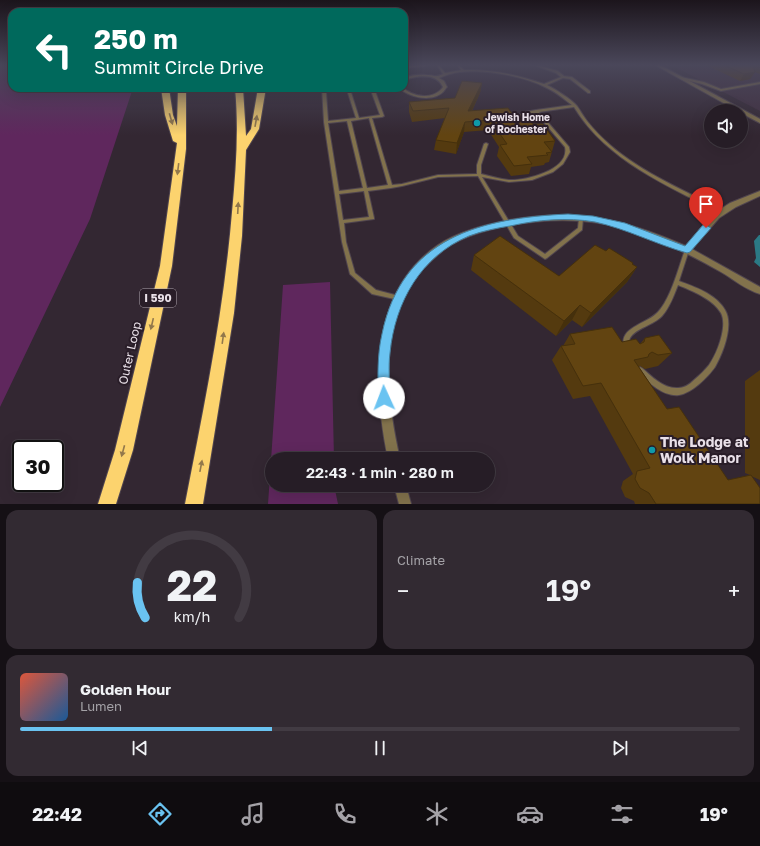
<!DOCTYPE html>
<html lang="en">
<head>
<meta charset="utf-8">
<style>
	body { margin:0; font-family:"Golos Text",sans-serif; background:#322a32; color:#f1f3f6; height:100vh; display:flex; flex-direction:column; font-size:15px; white-space:nowrap }
	* { box-sizing:border-box; margin:0 }
	p { font-size:13px; color:#a4a2a7 }
	.icon { flex:none; width:22px; height:22px; fill:none; stroke:currentColor; stroke-width:2; stroke-linecap:round; stroke-linejoin:round }
	.map { position:relative; height:504px; overflow:hidden }
	.sheet { display:flex; flex-direction:column; gap:6px; padding:6px; background:#151015; flex:1 }
	.sheet>* { flex:none }
	.guide { position:absolute; left:8px; top:8px; width:400px; height:84px; border-radius:12px; box-shadow:0 4px 16px #0002,0 0 0 1px #423b43; background:#00695c; color:#fff; overflow:hidden }
	.fabs { position:absolute; left:704px; top:104px; display:grid; gap:8px }
	.fabs a { display:grid; place-items:center; width:44px; height:44px; border-radius:50%; background:#261d26; box-shadow:0 4px 16px #0002,0 0 0 1px #423b43; font-size:20px }
	.speed { position:absolute; left:12px; top:440px; display:flex; gap:8px; font-size:20px; font-weight:700; text-align:center }
	.speed>* { display:grid; place-content:center; width:52px; height:52px; border-radius:50%; background:#261d26; box-shadow:0 4px 16px #0002,0 0 0 1px #423b43; line-height:1 }
	.speed .limit { border:2px solid #111; border-radius:6px; background:#fff; color:#111 }
	.pin { position:absolute; display:grid; place-items:center; width:34px; height:34px; color:#fff; margin:-41px -17px; border-radius:50% 50% 50% 0; rotate:-45deg; box-shadow:0 0 4px #0007 }
	.pin .icon { rotate:45deg }
	.me { position:absolute; width:44px; margin:-22px; rotate:358deg; stroke-linejoin:round; filter:drop-shadow(0 0 3px #0008) }
	.turn { display:flex; align-items:center; gap:14px; height:84px; padding:0 20px; font-size:18px }
	.turn .icon { width:52px; height:52px; stroke-width:2.5 }
	.turn b { display:block; font-size:28px; line-height:34px }
	.big { font-size:30px; font-weight:600; line-height:1.1 }
	.sheet .card { flex:1; display:flex; flex-direction:column; justify-content:center; gap:6px; min-width:0; padding:0 14px; border-radius:12px; background:#322a32 }
	.sheet .dial { align-items:center; gap:0 }
	.dial svg { height:104px; overflow:visible; fill:none; stroke:#423b43; stroke-width:7; stroke-linecap:round; text-anchor:middle }
	.dial text { fill:#f1f3f6; stroke:none }
	.song { display:flex; align-items:center; gap:12px }
	.cover { width:48px; height:48px; border-radius:6px; background:linear-gradient(135deg,hsl(10 70% 55%),hsl(210 70% 35%)) }
	.played { height:4px; border-radius:2px; background:linear-gradient(90deg,#6ac3f1 35%,#423b43 35%) }
	.keys { display:flex; justify-content:space-around; direction:ltr }
	.heat { display:flex; justify-content:space-between; align-items:center; font-size:22px; direction:ltr }
	.sheet .tiles { flex:1; display:grid; gap:6px; grid-template-columns:1fr 1fr }
	.card:last-child { grid-column:span 2 }
	.trip { position:absolute; left:265px; top:452px; width:230px; height:40px; border-radius:20px; background:#261d26; box-shadow:0 4px 16px #0002,0 0 0 1px #423b43; font-weight:600; line-height:40px; text-align:center }
	.tabs { display:flex; height:64px; justify-content:space-around; align-items:center; background:#0f0c0f; color:#a4a2a7 }
	.tabs .icon { width:28px; height:28px }
	.tabs .current { color:#6ac3f1 }
	.tabs b { font-size:18px; color:#f1f3f6 }
	.map>svg:first-child { display:block }
	.built { fill:#402e3f }
	.green { fill:#5f275d }
	.water { fill:#2b7a85 }
	.lines { fill:none; stroke-linecap:round; stroke-linejoin:round }
	.service-casing { stroke:#50454f; stroke-width:2 }
	.minor-casing { stroke:#50454f; stroke-width:2 }
	.motorway-casing { stroke:#50454f; stroke-width:2 }
	.service { fill:#82724c; fill-rule:evenodd }
	.minor { fill:#82724c; fill-rule:evenodd }
	.motorway { fill:#fcd36e; fill-rule:evenodd }
	.wall { fill:#543a0f }
	.shaded-wall { fill:#45300c }
	.building { fill:#624411; stroke:#45300c }
	.oneway { fill:#92784b }
	.route { fill:#6ac3f1; stroke:#457f9d }
	.culture-dot { fill:#0f9aa8; stroke:#291d28; stroke-width:1.5 }
	.labels { text-anchor:middle; stroke-width:4; stroke-linejoin:round; paint-order:stroke }
	.far-poi-label { font-size:10px; font-weight:bold; fill:#e9e0e8; stroke:#291d28; text-anchor:start }
	.shield { fill:#291d28; stroke:#afa6ae; stroke-width:1 }
	.shield-label { font-size:11px; font-weight:bold; fill:#e9e0e8 }
	.street-label { font-size:12px; fill:#e9e0e8; stroke:#291d28 }
	.near-poi-label { font-size:14px; font-weight:bold; fill:#e9e0e8; stroke:#291d28; text-anchor:start }
</style>
</head>
<body>
<div class="map">
<svg width="760" height="504" viewBox="0 0 760 504">
	<rect width="100%" height="100%" fill="#332732"/>
	<path class="built" d="M671,65H760V111Z"/>
	<path class="green" d="M0,65H12V88H133L90,219L0,407Z
		M330,282L334,459H272V485H334L338,504H268L283,285Z"/>
	<path class="water" d="M759,235H760V267L754,262L756,258L754,241Z"/>
	<g class="lines">
		<g class="service-casing">
			<path id="service" d="M422,65H427L426,66L404,68V66Z
				M437,65H439L445,73L461,70L457,65H459L464,70C492,69 518,75 544,84L561,77L556,73L534,65H536L558,71L564,76L572,77L590,91V93H588L570,79L563,78L547,85C555,89 571,99 577,106C580,110 583,116 587,121C594,130 602,138 610,145C642,173 686,191 724,211V213H720C667,185 607,161 574,107L539,112L569,147L570,152L563,164L553,172L532,180L509,182L482,177L518,236L545,254L578,228L579,218L581,216L583,218L582,230L547,258L545,259L514,238L478,176L438,177L402,186L391,188L368,191L374,218V219L344,223L346,242L355,273L376,290L399,296H401L402,298L401,300H399L372,294L350,274L342,242L324,122L322,88H326V90L345,88H356L350,89L359,118L380,115L370,88H374L384,116L382,117L372,118L392,185L402,184L438,175L477,174V165L484,144L486,143L488,144L481,165V174C490,176 500,179 509,180C526,181 570,170 565,147L536,113L527,114L523,116L522,122L524,124L523,125H521L518,122L519,115L525,112L536,110L572,105C564,99 556,92 547,88C524,76 485,69 460,72C452,73 446,75 439,78L444,81L447,87C445,89 444,91 443,92C431,103 409,97 399,88C404,88 407,91 411,93C422,98 436,97 443,87C436,72 417,76 404,80V78C411,75 419,74 427,75C436,75 434,78 443,74ZM347,90L356,118L328,121L326,92ZM369,118L388,185L367,188L351,121ZM347,121L363,188L339,191L328,123ZM364,191L369,217L343,220L339,194Z
				M681,77L704,82L721,89L760,82V84L721,91L702,84L681,79Z
				M687,248L689,250L679,281C695,287 716,294 725,310C734,325 723,353 715,367C708,377 692,393 679,395C663,397 648,382 638,372L637,370L638,368L640,367L642,368C652,377 664,389 678,388C685,388 690,384 694,380C700,375 705,370 709,365C717,354 728,326 721,313C713,299 692,291 678,285C674,295 670,307 662,316C654,325 636,328 630,338C628,342 630,346 629,350L627,351L625,350C616,327 646,325 658,312C671,298 678,269 685,250Z"/>
		</g>
		<g class="minor-casing">
			<path id="minor" d="M655,65H660L760,119V123L741,113V111H738Z
				M760,191V196L736,207L719,218L692,249L760,287V294C746,290 733,279 721,272C691,255 660,239 627,229C589,218 550,218 511,225C490,229 469,234 451,245C444,249 438,255 432,260C376,310 385,393 400,459H388C373,386 368,293 438,245C459,231 485,225 509,220C576,208 625,219 686,246L713,214L730,203Z
				M394,485H406L411,504H399Z"/>
		</g>
		<g class="motorway-casing">
			<path id="motorway" d="M161,88H169L173,115L177,126L178,88H186V149L172,266L133,450L116,504H98L115,450L160,266L177,143L173,141L165,115Z
				M235,88H243L246,136L251,129L258,88H266L259,129L246,150L242,236L234,313L203,504H185C204,407 224,310 232,212C236,170 239,129 235,88Z"/>
		</g>
		<use href="#service" class="service"/>
		<use href="#minor" class="minor"/>
		<use href="#motorway" class="motorway"/>
	</g>
	<path class="wall" d="M706,65H760V74L755,72L750,79L740,81Z
		M482,83L480,93L472,111L516,119L555,141L549,162L545,163L544,165L531,167L529,174L511,176L497,156L499,147L488,130L464,132L456,154L434,150L436,140L445,118L412,122L409,112V102L455,98Z
		M606,251L637,267L627,282L582,327L572,320L556,336L471,270L474,255L559,276Z
		M570,334L622,342L640,344L645,338L672,353L658,366L645,369L640,366L639,367L667,409L728,480L750,475L745,473V381L760,370V480L751,476L760,504H635L634,501L625,497L621,488L623,481L633,474L590,396L573,399L552,360L561,346H563Z"/>
	<path class="shaded-wall" d="M755,72L750,79L740,81L744,74Z
		M482,83L480,93L467,121L468,111Z
		M465,122L464,132L456,154L457,143Z
		M637,267L627,282L582,327L591,313Z
		M580,305L572,320L556,336L564,321Z"/>
	<path class="building" d="M724,65H753L755,72L744,74Z
		M462,81L482,83L468,111L508,108L516,119L526,118L533,124H543L555,141L544,142L552,152L546,153L548,155L527,157L532,164L514,166L500,145L507,144L490,120L465,122L457,143L436,140L449,108L413,111L409,102L455,98Z
		M500,236L559,276L595,245L606,251L609,248L633,263L632,264L637,267L591,313L580,305L564,321L474,255Z
		M612,327L622,342L636,339L640,344L644,342L645,338L659,335L672,353L658,355L652,352L649,354L648,357L634,360L667,409L679,407L728,480L751,475L760,488V504H656L649,493L640,488L635,479L637,471L650,468L601,383L583,386L561,346L575,344L570,334Z"/>
	<defs><path id="oneway-solid" d="M-6-.8H1V-3.2L6.5 0L1 3.2V.8H-6Z"/></defs>
	<g class="oneway">
		<use href="#oneway-solid" transform="translate(171 119) rotate(74)"/>
		<use href="#oneway-solid" transform="translate(256 121) rotate(-80)"/>
		<use href="#oneway-solid" transform="translate(178 169) rotate(97)"/>
		<use href="#oneway-solid" transform="translate(238 208) rotate(-87)"/>
		<use href="#oneway-solid" transform="translate(152 324) rotate(103)"/>
		<use href="#oneway-solid" transform="translate(223 338) rotate(-82)"/>
		<use href="#oneway-solid" transform="translate(123 451) rotate(105)"/>
		<use href="#oneway-solid" transform="translate(201 466) rotate(-79)"/>
	</g>
	<linearGradient id="sky" x2="0" y2="1"><stop stop-color="#1c151c"/><stop offset="0.48" stop-color="#4a475a"/><stop offset="1" stop-color="#4a475a" stop-opacity="0"/></linearGradient>
	<rect width="760" height="135" fill="url(#sky)"/>
	<path class="route" d="M568,214L593,216L625,223L685,246L703,225H706L711,228L690,252L687,253C655,244 627,229 595,222C567,217 537,220 510,226C497,228 482,231 469,236C421,256 395,302 390,353C388,367 390,383 390,398L388,402L384,404L379,402L378,398C378,377 377,355 382,334C402,237 481,218 568,214Z"/>
	<g class="culture-dot">
		<circle cx="477" cy="123" r="4"/>
		<circle cx="652" cy="450" r="4"/>
	</g>
	<g class="labels">
		<g class="far-poi-label">
			<text x="485" y="121">Jewish Home<tspan x="485" dy="12">of Rochester</tspan></text>
		</g>
		<rect class="shield" x="140" y="289" width="36" height="18" rx="3"/>
		<g class="shield-label">
			<text x="158" y="302">I 590</text>
		</g>
		<g class="street-label">
			<text transform="translate(130 353) rotate(-77)" y="4">Outer Loop</text>
		</g>
		<g class="near-poi-label">
			<text x="660" y="447">The Lodge at<tspan x="660" dy="16">Wolk Manor</tspan></text>
		</g>
	</g>
</svg>
<div class="fabs">
<a><svg class="icon" aria-label="sound" viewBox="0 0 24 24"><path d="M4 9h4l5-4v14l-5-4H4zM17 9q2 3 0 6"/></svg></a>
</div>
<div class="speed"><div class="limit">30</div></div>
<div class="pin" style="left:706px;top:228px;background:#d93025"><svg class="icon" aria-label="arrive" viewBox="0 0 24 24"><path d="M6 21V4h12l-3 4 3 4H6"/></svg></div>
<svg class="me" style="left:384px;top:398px" viewBox="-20 -20 40 40"><circle r="19" fill="#fff"/><path d="M0-13L10 11 0 6-10 11z" fill="#6ac3f1"/></svg>
<div class="trip">22:43 · 1 min · 280 m</div>
<div class="guide">
<div class="turn"><svg class="icon" aria-label="left" viewBox="0 0 24 24"><path d="M17 20v-9H6M10 6l-5 5 5 5"/></svg><div><b>250 m</b>Summit Circle Drive</div></div>
</div>
</div>
<section class="sheet">
<div class="tiles">
<div class="card dial"><svg viewBox="0 0 100 80">
<path d="M14 69A42 42 0 1 1 86 69"/>
<path d="M14 69A42 42 0 0 1 8 42" stroke="#6ac3f1"/>
<text x="50" y="56" font-size="32" font-weight="700">22</text>
<text x="50" y="72" font-size="11">km/h</text>
</svg></div>
<div class="card"><p>Climate</p>
<div class="heat"><a>−</a><b class="big">19°</b><a>+</a></div>
</div>
<div class="card">
<div class="song"><i class="cover"></i><div><b>Golden Hour</b><p>Lumen</p></div></div>
<div class="played"></div>
<div class="keys"><svg class="icon" aria-label="previous" viewBox="0 0 24 24"><path d="M18 5L8 12l10 7zM5 5v14"/></svg><svg class="icon" aria-label="pause" viewBox="0 0 24 24"><path d="M8 5v14M16 5v14"/></svg><svg class="icon" aria-label="next" viewBox="0 0 24 24"><path d="M6 5l10 7-10 7zM19 5v14"/></svg></div>
</div>
</div>
</section>
<nav class="tabs">
<b>22:42</b>
<svg class="icon current" aria-label="directions" viewBox="0 0 24 24"><path d="M12 3l9 9-9 9-9-9zM9 14v-3h6M13 9l2 2-2 2"/></svg>
<svg class="icon" aria-label="music" viewBox="0 0 24 24"><path d="M9 18V5l10-2v13"/><circle cx="6" cy="18" r="3"/><circle cx="16" cy="16" r="3"/></svg>
<svg class="icon" aria-label="phone" viewBox="0 0 24 24"><path d="M5 4h4l2 5-3 2q2 4 5 5l2-3 5 2v4C11 20 4 13 5 4z"/></svg>
<svg class="icon" aria-label="climate" viewBox="0 0 24 24"><path d="M12 3v18M4 7l16 10M4 17L20 7"/></svg>
<svg class="icon" aria-label="car" viewBox="0 0 24 24"><path d="M5 17H2v-5l4-1 3-4h7l3 4 3 1v5h-3M9 17h6M6 11h13"/><circle cx="7" cy="17" r="2"/><circle cx="17" cy="17" r="2"/></svg>
<svg class="icon" aria-label="filters" viewBox="0 0 24 24"><path d="M4 7h16M4 17h16"/><circle cx="9" cy="7" r="2"/><circle cx="15" cy="17" r="2"/></svg>
<b>19°</b>
</nav>
</body>
</html>
